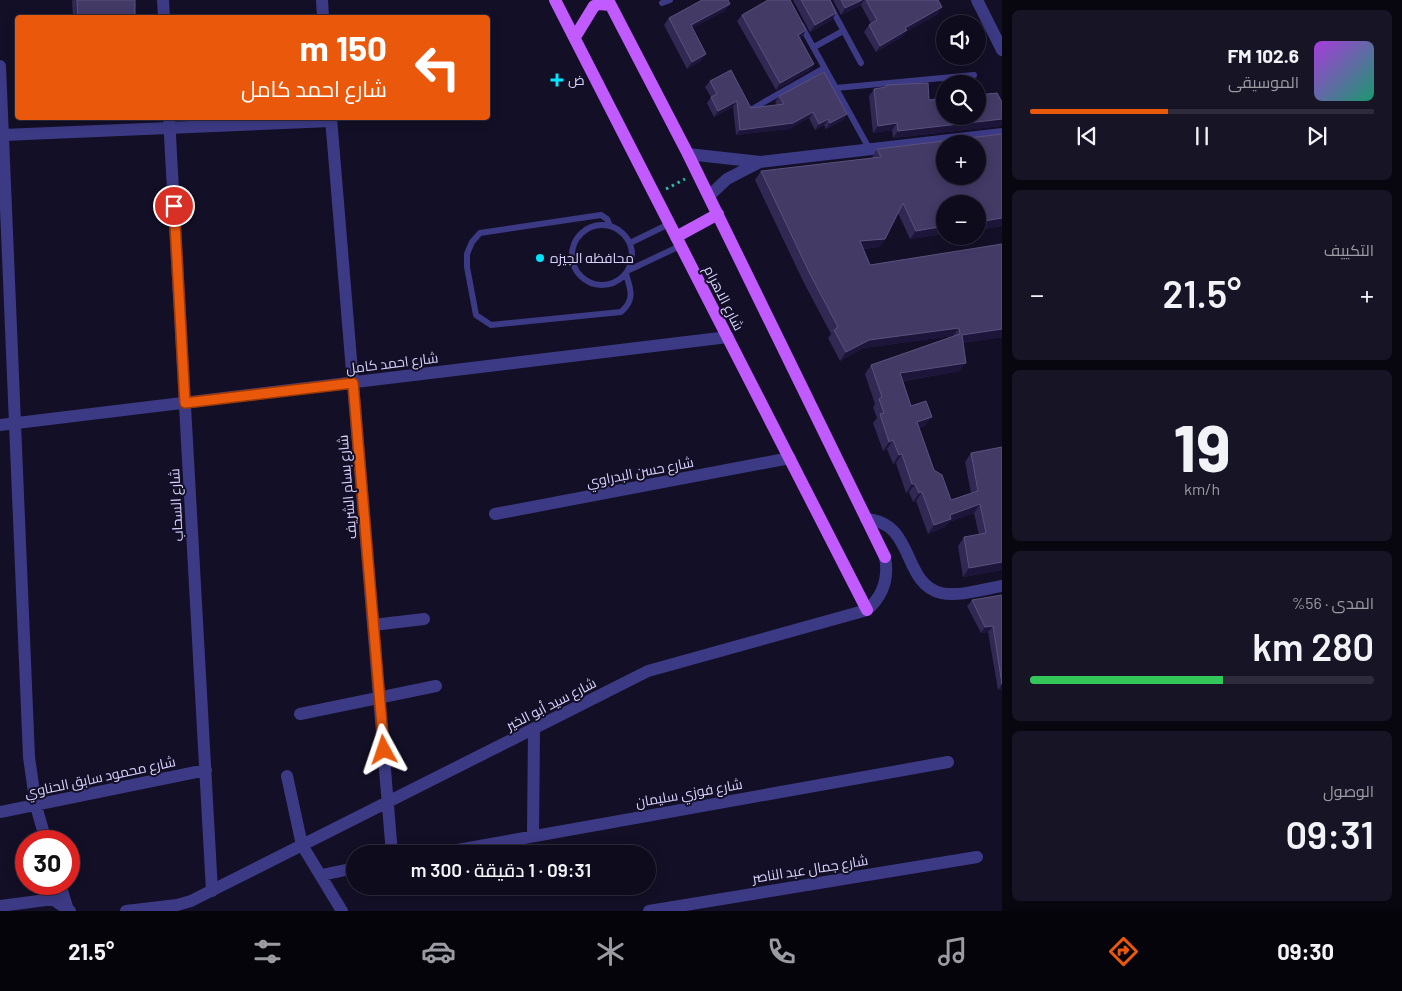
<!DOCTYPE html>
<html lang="ar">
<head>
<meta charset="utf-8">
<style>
	body { margin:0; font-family:Barlow,Cairo,sans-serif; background:#171425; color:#f1f3f6; direction:rtl; height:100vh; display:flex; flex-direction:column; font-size:19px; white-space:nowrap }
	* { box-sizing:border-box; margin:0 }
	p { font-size:16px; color:#9b9ba3 }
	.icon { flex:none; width:28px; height:28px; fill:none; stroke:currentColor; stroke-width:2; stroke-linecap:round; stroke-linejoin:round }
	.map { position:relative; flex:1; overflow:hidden; direction:ltr }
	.side { display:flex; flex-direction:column; gap:10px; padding:10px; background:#08060f; width:400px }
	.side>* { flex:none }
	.top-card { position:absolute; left:15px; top:15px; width:475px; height:105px; border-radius:5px; box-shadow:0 2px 12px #0003,0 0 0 1px #2e2b3b; direction:rtl; background:#ea580c; color:#fff; overflow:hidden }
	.tools { position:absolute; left:936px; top:15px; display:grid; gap:10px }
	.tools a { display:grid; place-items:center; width:50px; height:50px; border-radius:50%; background:#0e0b1c; box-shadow:0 2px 12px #0003,0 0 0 1px #2e2b3b; font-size:25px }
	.speed { position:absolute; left:15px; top:830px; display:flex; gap:10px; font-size:25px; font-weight:700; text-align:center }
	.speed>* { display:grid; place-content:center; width:65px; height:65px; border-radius:50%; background:#0e0b1c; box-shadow:0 2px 12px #0003,0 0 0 1px #2e2b3b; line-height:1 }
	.speed .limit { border:8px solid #d22; background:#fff; color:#111 }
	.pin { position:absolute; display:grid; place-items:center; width:42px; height:42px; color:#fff; margin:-21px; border:2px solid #fff; border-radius:50%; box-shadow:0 1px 5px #0007 }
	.me { position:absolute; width:55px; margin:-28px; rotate:355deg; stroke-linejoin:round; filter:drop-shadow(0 0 4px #0008) }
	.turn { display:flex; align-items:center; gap:18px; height:105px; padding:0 20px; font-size:22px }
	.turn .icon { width:65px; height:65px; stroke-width:2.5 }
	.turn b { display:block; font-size:35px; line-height:42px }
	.big { font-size:38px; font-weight:600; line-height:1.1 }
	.side .card { flex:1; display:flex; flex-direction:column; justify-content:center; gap:8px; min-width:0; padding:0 18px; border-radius:8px; background:#171425 }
	.side .dial { align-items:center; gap:0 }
	.dial b { font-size:65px; line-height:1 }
	.song { display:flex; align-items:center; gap:15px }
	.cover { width:60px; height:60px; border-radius:8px; background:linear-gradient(135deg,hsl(280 70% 55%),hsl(160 70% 35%)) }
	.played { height:5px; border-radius:2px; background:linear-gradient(90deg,#ea580c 40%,#2e2b3b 40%) }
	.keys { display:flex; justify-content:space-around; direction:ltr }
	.heat { display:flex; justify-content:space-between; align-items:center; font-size:28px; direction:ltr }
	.charge { height:8px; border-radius:4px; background:linear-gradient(90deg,#34c759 56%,#2e2b3b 0) }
	.trip { position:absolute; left:346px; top:845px; width:310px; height:50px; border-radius:25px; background:#0e0b1c; box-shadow:0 2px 12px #0003,0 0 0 1px #2e2b3b; font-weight:600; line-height:50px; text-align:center; direction:rtl }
	.tabs { display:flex; height:80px; justify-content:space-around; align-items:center; background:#06040b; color:#9b9ba3 }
	.tabs .icon { width:35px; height:35px }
	.tabs .current { color:#ea580c }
	.tabs b { font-size:22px; color:#f1f3f6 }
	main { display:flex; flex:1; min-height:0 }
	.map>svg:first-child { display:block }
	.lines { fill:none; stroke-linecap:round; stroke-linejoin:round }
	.path { stroke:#2fb8b0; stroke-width:3; stroke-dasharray:2.5 4; stroke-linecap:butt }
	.lane { stroke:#3d3a85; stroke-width:6 }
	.street { stroke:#3d3a85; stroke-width:12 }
	.primary { stroke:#c25bff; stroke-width:12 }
	.wall { fill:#312854 }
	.shaded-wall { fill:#1d163a }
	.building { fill:#433a66; stroke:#5a527e; fill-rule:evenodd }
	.route-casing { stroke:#983908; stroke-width:12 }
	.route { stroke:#ea580c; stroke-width:9 }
	.poi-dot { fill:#00e5ff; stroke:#130f26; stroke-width:2 }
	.labels { text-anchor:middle; stroke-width:4; stroke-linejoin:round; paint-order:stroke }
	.poi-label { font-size:14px; fill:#d9d4ff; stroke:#130f26; text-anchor:start }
	.street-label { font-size:14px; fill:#d9d4ff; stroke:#130f26 }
</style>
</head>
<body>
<main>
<section class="side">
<div class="card">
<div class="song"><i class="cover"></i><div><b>102.6 FM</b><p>الموسيقى</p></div></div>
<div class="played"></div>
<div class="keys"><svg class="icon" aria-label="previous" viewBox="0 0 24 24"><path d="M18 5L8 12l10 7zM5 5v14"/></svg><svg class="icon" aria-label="pause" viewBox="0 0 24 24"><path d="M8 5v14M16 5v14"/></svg><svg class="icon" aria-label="next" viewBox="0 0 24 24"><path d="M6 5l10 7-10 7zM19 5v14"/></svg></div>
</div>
<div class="card"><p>التكييف</p>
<div class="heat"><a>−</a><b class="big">21.5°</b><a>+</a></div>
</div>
<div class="card dial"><b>19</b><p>km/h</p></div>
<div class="card"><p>المدى · 56%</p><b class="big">280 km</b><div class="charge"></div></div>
<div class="card"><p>الوصول</p><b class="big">09:31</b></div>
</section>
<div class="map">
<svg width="1002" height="911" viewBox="0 0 1002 911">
	<rect width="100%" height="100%" fill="#130f26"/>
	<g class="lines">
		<path class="path" d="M666,189L685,179"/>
		<path class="lane" d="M827,0L861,63
			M662,3L670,0
			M801,25L870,150
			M814,47L843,31
			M836,88L974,75
			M752,109L824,68
			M572 255a30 30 0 1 1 60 0a30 30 0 1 1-60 0Z
			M610,226L607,219L601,215L480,233L472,242L467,254V267L476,315L491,325L621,312C635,300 631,290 626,274
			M630,243L669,224
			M629,270L680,246"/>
		<path class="street" d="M163,0L164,18
			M322,0L323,18
			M977,0L1002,50
			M0,66L29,757L36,806L46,841
			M169,118L212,891
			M331,118L392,854
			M3,135L331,121
			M688,154L760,162L1002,134
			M709,196L727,179L758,163
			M0,425L728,337
			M495,514L790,458
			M866,519C915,522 902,584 941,593C959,597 984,589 1002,586
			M373,625L424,619
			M300,714L436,686
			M287,776L302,845L342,911
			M0,812L206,770
			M533,836L534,730
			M435,854L948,762
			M322,875L355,868
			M60,884L68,910
			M0,906L46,900H54L70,911
			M126,911L177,905L191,901L648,671L867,610C883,596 889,578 885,557
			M649,911L977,857"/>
		<path class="primary" d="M555,0L867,610
			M608,0L688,154L885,557
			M575,37L594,6L599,4L610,5
			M676,237L718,214"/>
	</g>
	<path class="wall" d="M73,0H77L135,18H73L72,1Z
		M793,0H830L832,20L810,32Z
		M833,0H938V14L907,31L902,37L876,52L864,32L869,25L871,24L861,5L841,15Z
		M725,11L692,28L701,61L687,69L664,25L669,18Z
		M742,15L806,30L802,37L800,38L814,64L810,70L776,90L737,21Z
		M710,81L751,108L777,105L775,102L779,96L847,114L843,120L826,129L824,125L815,130L809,118L789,129L736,135L733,107L714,117L707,103L711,97L705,87Z
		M886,85L929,100L1001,126L893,138L892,130L873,133L869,96L874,89L885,88Z
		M1002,134V226L978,230V204H945V234L910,239L898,213L885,239L879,247L863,249L870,265L1002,244V337L963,343L960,371L903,381L911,406L925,426L919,428L934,470L951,500L971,493L965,462L971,453L1002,447V570L963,577L958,546L964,537L979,535L974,513L949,522L945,527L928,534L916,501L913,502L909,492L906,493L896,463L893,464L887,449L883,451L873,423L877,418L873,407L875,404L865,374L871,365L953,336L863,348L840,361L828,338L831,334L804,283L755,180L761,171L871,159L877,149Z
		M1002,595V690H998L988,632L981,633L967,606L972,600Z"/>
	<path class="shaded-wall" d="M862,0H864L861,5L841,15L845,8Z
		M730,4L725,11L686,32L691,25Z
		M942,7L938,14L907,31L902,37L876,52L880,46L905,28Z
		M836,13L832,20L810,32L815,25Z
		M806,30L802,37L794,41L798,35Z
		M706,54L701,61L687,69L692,62Z
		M814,64L810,70L776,90L780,83Z
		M737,101L733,107L714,117L718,111Z
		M813,112L809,118L789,129L736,135L740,130Z
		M847,114L843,120L826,129L830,123Z
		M828,119L824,125L815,130L819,124Z
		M1002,119V126L893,138L898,131Z
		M897,123L892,130L873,133L878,126Z
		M1002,218V226L978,230V222Z
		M945,226V234L910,239L916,231Z
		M885,239L879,247L854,250L860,241Z
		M959,328L953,336L863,348L840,361L846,352L869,340Z
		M1002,329V337L956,344L962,335Z
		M966,363L960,371L894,382L900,373Z
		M932,417L925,426L911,431L917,422Z
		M893,440L887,449L883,451L889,442Z
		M902,454L896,463L893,464L899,455Z
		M912,484H915L909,492L906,493Z
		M922,492L916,501L913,502L919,493Z
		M980,504L974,513L949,522L945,527L928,534L934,525L950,515Z
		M1002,562V570L963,577L969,568Z
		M993,626L988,632L981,633L985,627Z
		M1002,684V690H998Z"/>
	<path class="building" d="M77,0H135V18H78Z
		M702,0H728L730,4L691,25L706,54L692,62L669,18Z
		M768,0H790L806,30L798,35L814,64L780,83L742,15Z
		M801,0H830L836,13L815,25Z
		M841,0H862L845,8Z
		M866,0H938L942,7L905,28L907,30L880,46L869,25L877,20Z
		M731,70L751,108L784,104L779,96L824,72L847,114L830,123L828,119L819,124L813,112L793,123L740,130L737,101L718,111L711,97L717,94L710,81Z
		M928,83L929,100L945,98V116H978V95L997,93L1002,102V119L898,131L897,123L878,126L874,89L886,87V85Z
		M1002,134V218L978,222V204H945V226L916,231L903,203L885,239L860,241L870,265L1002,244V329L962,335L966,363L900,373L911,406L926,401L932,417L917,422L934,470L942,475L951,500L978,491L971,453L1002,447V562L969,568L964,537L986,533L980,504L950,515L951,519L934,525L922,492L919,493L915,484H912L902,454L899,455L893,440L889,442L880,414L884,413L879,399L882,397L871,365L960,334L959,328L869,340L846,352L834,330L838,327L810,274L761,171L881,157L877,149ZM945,144H978V176H945Z
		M1002,595V684L993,626L985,627L972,600Z"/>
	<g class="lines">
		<g class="route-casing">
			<path id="route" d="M174,206L185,403L353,383L384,750"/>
		</g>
		<use href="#route" class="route"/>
	</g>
	<g class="poi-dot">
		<path d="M554.5 72.5h5v5h5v5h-5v5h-5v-5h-5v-5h5z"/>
		<circle cx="540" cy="258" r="5"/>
	</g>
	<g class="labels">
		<g class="poi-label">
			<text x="568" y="85">ض</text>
			<text x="550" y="263">محافظه الجيزه</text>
		</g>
		<g class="street-label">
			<text transform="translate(724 298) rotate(63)" y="5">شارع الاهرام</text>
			<text transform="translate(392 363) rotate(-7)" y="5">شارع احمد كامل</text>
			<text transform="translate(640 472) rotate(-11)" y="5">شارع حسن البدراوي</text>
			<text transform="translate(347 487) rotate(-95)" y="5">شارع بسام الشريف</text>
			<text transform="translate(176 505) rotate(-93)" y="5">شارع السحاب</text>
			<text transform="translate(551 704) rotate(-27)" y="5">شارع سيد أبو الخير</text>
			<text transform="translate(100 777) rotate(-12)" y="5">شارع محمود سابق الحناوي</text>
			<text transform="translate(689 793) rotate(-10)" y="5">شارع فوزي سليمان</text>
			<text transform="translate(810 869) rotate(-9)" y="5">شارع جمال عبد الناصر</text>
		</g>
	</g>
</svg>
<div class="tools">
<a><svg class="icon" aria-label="sound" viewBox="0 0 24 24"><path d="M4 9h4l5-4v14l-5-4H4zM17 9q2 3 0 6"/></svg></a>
<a><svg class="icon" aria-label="search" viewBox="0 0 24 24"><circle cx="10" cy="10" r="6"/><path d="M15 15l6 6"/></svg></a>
<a>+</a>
<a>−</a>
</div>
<div class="speed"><div class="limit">30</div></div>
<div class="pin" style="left:174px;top:206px;background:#d93025"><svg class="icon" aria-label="arrive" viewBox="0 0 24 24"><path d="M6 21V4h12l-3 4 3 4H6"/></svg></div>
<svg class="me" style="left:384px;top:750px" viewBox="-20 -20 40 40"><path d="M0-17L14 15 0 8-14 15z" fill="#ea580c" stroke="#fff" stroke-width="4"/></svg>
<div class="trip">09:31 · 1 دقيقة · 300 m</div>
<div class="top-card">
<div class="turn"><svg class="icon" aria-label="left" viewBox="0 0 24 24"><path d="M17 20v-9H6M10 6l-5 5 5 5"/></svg><div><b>150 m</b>شارع احمد كامل</div></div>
</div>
</div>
</main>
<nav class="tabs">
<b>09:30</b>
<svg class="icon current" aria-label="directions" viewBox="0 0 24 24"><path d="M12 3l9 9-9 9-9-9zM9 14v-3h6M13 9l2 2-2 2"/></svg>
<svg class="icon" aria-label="music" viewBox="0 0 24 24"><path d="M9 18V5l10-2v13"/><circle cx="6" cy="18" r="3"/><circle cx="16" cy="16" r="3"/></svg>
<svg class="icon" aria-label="phone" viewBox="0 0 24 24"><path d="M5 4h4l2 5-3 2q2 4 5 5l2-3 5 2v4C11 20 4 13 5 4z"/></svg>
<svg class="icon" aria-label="climate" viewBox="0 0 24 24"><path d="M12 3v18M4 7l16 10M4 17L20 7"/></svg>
<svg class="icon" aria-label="car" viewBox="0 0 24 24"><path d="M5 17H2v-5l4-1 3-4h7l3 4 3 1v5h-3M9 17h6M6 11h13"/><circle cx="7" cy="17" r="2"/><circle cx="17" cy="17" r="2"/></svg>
<svg class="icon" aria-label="filters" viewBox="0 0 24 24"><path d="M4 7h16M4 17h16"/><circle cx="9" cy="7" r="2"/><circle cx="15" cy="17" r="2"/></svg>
<b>21.5°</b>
</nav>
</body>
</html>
